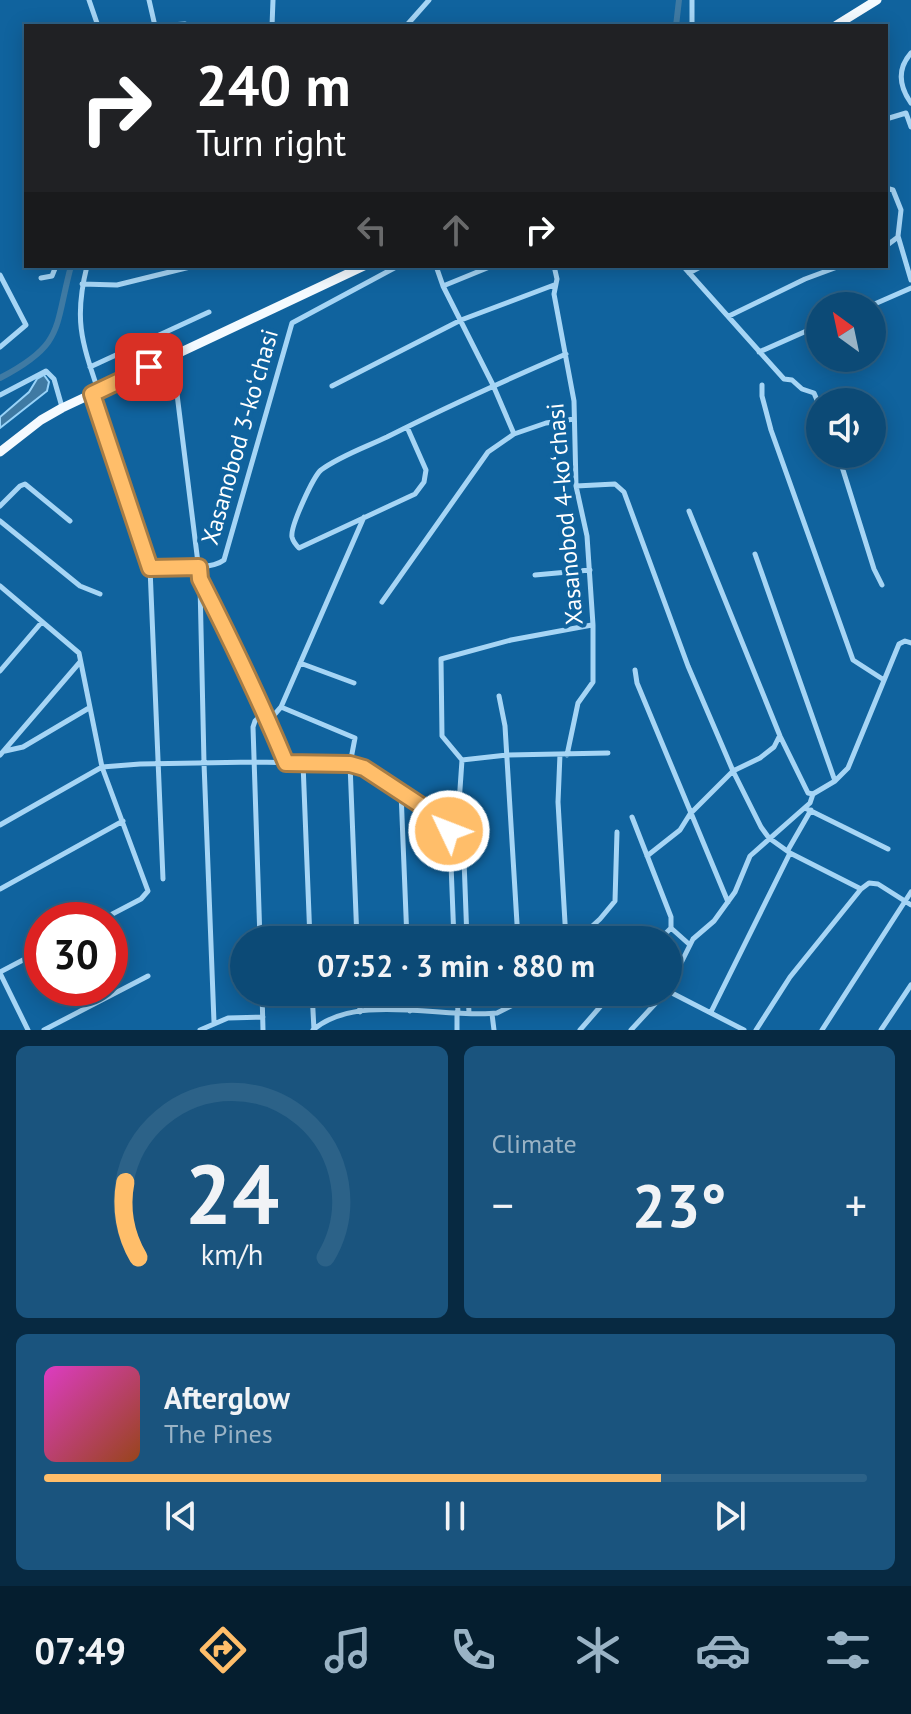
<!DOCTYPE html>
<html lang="en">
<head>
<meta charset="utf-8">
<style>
	body { margin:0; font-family:"PT Sans",sans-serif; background:#1a547e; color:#f1f3f6; height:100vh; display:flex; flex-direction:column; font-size:30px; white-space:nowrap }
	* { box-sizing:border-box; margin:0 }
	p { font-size:26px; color:#9ab3c5 }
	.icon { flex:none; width:44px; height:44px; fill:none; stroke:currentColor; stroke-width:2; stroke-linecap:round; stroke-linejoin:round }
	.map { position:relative; height:1030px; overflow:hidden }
	.sheet { display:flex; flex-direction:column; gap:16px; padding:16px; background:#072941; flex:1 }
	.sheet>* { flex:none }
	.banner { position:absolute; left:24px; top:24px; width:864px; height:244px; border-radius:0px; box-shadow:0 4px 20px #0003,0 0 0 2px #2c6288; background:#202124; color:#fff; overflow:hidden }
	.needle { width:52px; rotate:327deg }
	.buttons { position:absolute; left:806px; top:292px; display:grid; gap:16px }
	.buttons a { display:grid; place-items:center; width:80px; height:80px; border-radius:50%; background:#0c4a76; box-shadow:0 4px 20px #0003,0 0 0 2px #2c6288; font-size:40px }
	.speed { position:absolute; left:24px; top:902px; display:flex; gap:16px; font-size:40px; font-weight:700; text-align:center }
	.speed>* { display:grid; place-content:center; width:104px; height:104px; border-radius:50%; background:#0c4a76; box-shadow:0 4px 20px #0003,0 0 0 2px #2c6288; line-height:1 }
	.speed .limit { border:12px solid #d22; background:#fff; color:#111 }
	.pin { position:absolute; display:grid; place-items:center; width:68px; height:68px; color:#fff; margin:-34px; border-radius:16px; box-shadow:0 4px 12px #0006 }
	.me { position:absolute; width:88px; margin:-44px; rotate:313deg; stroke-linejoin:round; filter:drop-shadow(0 0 6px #0008) }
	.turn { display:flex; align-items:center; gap:28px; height:168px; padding:0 40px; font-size:36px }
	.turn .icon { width:104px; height:104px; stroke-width:2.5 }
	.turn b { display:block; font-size:56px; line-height:68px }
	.lanes { display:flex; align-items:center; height:76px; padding:0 40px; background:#0003; justify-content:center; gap:40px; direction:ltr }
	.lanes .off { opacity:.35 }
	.big { font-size:60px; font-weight:700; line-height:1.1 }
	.sheet .card { flex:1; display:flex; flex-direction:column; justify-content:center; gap:12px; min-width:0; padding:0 28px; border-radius:12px; background:#1a547e }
	.sheet .dial { align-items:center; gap:0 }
	.dial svg { height:208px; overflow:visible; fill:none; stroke:#2c6288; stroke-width:7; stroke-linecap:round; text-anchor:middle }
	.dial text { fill:#f1f3f6; stroke:none }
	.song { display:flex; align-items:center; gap:24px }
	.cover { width:96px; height:96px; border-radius:12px; background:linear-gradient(135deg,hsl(310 70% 55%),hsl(20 70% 35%)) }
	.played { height:8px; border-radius:4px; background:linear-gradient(90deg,#ffbe6a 75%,#2c6288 75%) }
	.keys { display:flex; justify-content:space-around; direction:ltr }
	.heat { display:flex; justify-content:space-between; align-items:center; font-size:44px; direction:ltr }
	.sheet .tiles { flex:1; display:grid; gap:16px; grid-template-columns:1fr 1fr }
	.card:last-child { grid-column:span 2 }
	.trip { position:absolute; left:230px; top:926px; width:452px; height:80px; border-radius:40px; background:#0c4a76; box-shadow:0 4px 20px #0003,0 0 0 2px #2c6288; font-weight:700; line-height:80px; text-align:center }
	.menu { display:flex; height:128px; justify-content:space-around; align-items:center; background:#051e2f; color:#9ab3c5 }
	.menu .icon { width:56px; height:56px }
	.menu .selected { color:#ffbe6a }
	.menu b { font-size:36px; color:#f1f3f6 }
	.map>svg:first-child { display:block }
	.water { fill:#3f7aa3; stroke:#98d3f9; stroke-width:2 }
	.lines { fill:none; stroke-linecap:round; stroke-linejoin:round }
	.canal { stroke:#3f7aa3; stroke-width:6 }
	.street { stroke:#a6d5f5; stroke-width:5 }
	.primary { stroke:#f4faff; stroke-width:9 }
	.route-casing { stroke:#a67c45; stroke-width:20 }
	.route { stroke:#ffbe6a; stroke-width:14 }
	.labels { text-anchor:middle; stroke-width:8; stroke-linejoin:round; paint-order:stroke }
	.street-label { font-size:24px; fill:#fff; stroke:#10639e }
</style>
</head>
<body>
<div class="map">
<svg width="911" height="1030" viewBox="0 0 911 1030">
	<rect width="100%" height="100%" fill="#10639e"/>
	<path class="water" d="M44,375L49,382L47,391L0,428V417L29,392L37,379Z"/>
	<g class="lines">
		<path class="canal" d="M676,26L679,0
			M0,378C65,344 54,329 71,266"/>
		<path class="street" d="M89,0L98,26
			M149,0L155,26
			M156,26L185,24
			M272,26L273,0
			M406,26L429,0
			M692,26V0
			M911,53C897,69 899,86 911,103
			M886,119L906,113L911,127
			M886,188L893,190L901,210L898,236L911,280
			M886,246L898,237
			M87,266C74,318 81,340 98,390
			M436,266L443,286L492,266
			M554,266L557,279L554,294L574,401L576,486L587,536L593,625V682L578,703L567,755
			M683,266L784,379L792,380L802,389L814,393L820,407
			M689,273L702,266
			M0,275L26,325L0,347
			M41,278L52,276L56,266
			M82,284L117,285L194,266
			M443,286L493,385L514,434L546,423L574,419
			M870,306L911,288
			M729,316L805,279L840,266
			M759,352L820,325
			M90,367L209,312
			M762,385V396L771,430L853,660L884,680
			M176,386L200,579L257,692L263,713L255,721L253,727L260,940
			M332,386L461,320L554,285
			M92,394L150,568L163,879
			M0,395L46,371L54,379L62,407
			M407,427L426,470L424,482L415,494L299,548C296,545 293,541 292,537C290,527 313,477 321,470C340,456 366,447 387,437C446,407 506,380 566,354
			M838,454L874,569L882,585
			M576,486L615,484L624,492L688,666L733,771L761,827L769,838L790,853
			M0,506L20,486L25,484L70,521
			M689,511L780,736L808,793L813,794L835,781L848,768L899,644L905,641L911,643
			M0,521L80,586L100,594
			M755,554L835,781
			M150,568C168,567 210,571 224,560L292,323L398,266
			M535,575L590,570
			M200,584L204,763L214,1022
			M0,586L79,653L102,767L148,891L141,899L101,920
			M382,602L488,452L514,434
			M300,663L354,683
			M635,670L637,683L728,902
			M0,671L41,623
			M499,696L505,726L518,940
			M281,707L355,738L350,764L357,940
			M263,713L267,717L274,715L281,707L364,517
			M267,717L286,763
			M5,751L23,747L89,708
			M560,754L558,802L566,940
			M0,755L80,662
			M462,760L507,755L608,753
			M303,763L310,940
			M401,792L407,940
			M805,808L888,849
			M632,817L671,917V928L659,940
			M458,818L462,823L463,833L467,940
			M0,825L102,767L140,764L255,762L350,764C381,773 425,803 447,826
			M447,826L458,818L462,760L442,736L441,659L511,640L592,625
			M447,826L450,839L454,940
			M788,850L811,810
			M647,856L680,830L690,814L733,771L760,758L774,747L779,737
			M0,889L123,821
			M671,928L690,945
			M577,940L600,919L615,901L617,832
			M0,972L42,950
			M0,973L28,1030
			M668,989L693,939L714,921L735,892L750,856L810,803L813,794
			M668,991L744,1030
			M262,992L263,1030
			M312,992L314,1030
			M359,992L360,1012
			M409,992L410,1011
			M457,992L458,1013
			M468,992L469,1013
			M711,1012L790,853L861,889L869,883L878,884L911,905
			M457,1013V1030
			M492,1014L494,1030
			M44,1030L148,976
			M200,1030L228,1018L263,1017
			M313,1030C357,992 444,1019 497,1013L517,1003L526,992
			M580,1030L613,992
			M631,1030L666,992
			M756,1030L790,977L861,889
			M822,1030L911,892
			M881,1030L911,985"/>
		<path class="primary" d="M835,26L877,0
			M0,452L41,420L62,408L364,266"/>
	</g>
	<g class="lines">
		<g class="route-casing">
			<path id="route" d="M149,367L92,394L150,568L199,567L200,579C231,640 260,700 286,763L350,764L364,768L437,816L447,826L449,831"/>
		</g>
		<use href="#route" class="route"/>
	</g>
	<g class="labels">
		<g class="street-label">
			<text transform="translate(240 437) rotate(-74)" y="8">Xasanobod 3-koʻchasi</text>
			<text transform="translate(565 514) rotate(-95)" y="8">Xasanobod 4-koʻchasi</text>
		</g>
	</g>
</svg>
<div class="buttons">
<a><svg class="needle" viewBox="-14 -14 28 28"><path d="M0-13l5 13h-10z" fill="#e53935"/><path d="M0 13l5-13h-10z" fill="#9ab3c5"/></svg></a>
<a><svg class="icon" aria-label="sound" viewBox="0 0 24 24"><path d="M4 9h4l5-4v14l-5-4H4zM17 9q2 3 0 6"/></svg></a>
</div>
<div class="speed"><div class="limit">30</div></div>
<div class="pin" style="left:149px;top:367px;background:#d93025"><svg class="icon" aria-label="arrive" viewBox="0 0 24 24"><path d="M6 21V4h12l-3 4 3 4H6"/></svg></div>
<svg class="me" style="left:449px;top:831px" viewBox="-20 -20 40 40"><circle r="17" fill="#ffbe6a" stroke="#fff" stroke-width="3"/><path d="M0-11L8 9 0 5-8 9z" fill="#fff"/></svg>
<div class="trip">07:52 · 3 min · 880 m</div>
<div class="banner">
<div class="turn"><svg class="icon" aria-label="right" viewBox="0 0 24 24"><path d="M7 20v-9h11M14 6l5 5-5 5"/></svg><div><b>240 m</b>Turn right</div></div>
<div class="lanes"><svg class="icon off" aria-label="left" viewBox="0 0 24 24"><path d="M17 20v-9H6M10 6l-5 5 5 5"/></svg><svg class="icon off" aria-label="ahead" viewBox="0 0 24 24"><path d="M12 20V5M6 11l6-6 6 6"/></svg><svg class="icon" aria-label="right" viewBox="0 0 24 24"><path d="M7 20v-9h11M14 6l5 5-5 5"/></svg></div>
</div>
</div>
<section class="sheet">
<div class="tiles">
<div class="card dial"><svg viewBox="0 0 100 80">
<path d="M14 69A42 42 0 1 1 86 69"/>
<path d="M14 69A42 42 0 0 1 9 40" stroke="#ffbe6a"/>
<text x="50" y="56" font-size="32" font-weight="700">24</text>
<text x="50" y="72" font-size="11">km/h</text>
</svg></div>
<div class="card"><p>Climate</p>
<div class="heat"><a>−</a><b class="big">23°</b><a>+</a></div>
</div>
<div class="card">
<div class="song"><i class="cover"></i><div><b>Afterglow</b><p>The Pines</p></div></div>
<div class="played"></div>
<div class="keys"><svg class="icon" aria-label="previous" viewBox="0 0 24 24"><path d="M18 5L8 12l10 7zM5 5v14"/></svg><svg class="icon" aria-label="pause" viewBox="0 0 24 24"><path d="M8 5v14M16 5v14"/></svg><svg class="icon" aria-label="next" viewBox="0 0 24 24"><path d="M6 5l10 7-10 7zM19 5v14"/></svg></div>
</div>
</div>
</section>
<nav class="menu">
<b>07:49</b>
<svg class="icon selected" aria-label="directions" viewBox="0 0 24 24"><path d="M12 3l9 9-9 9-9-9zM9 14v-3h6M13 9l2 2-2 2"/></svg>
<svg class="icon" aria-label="music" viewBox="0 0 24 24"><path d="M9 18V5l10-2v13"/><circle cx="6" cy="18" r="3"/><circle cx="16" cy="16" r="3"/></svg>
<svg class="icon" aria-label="phone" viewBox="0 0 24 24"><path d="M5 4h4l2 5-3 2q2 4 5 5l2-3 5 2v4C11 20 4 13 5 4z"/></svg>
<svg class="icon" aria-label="climate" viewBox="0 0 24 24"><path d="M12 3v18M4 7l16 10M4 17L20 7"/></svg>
<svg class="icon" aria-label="car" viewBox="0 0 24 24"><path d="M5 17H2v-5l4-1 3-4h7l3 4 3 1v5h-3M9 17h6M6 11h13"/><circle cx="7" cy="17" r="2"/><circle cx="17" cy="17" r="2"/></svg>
<svg class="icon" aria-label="filters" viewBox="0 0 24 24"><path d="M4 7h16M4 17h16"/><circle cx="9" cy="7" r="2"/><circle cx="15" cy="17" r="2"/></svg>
</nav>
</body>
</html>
